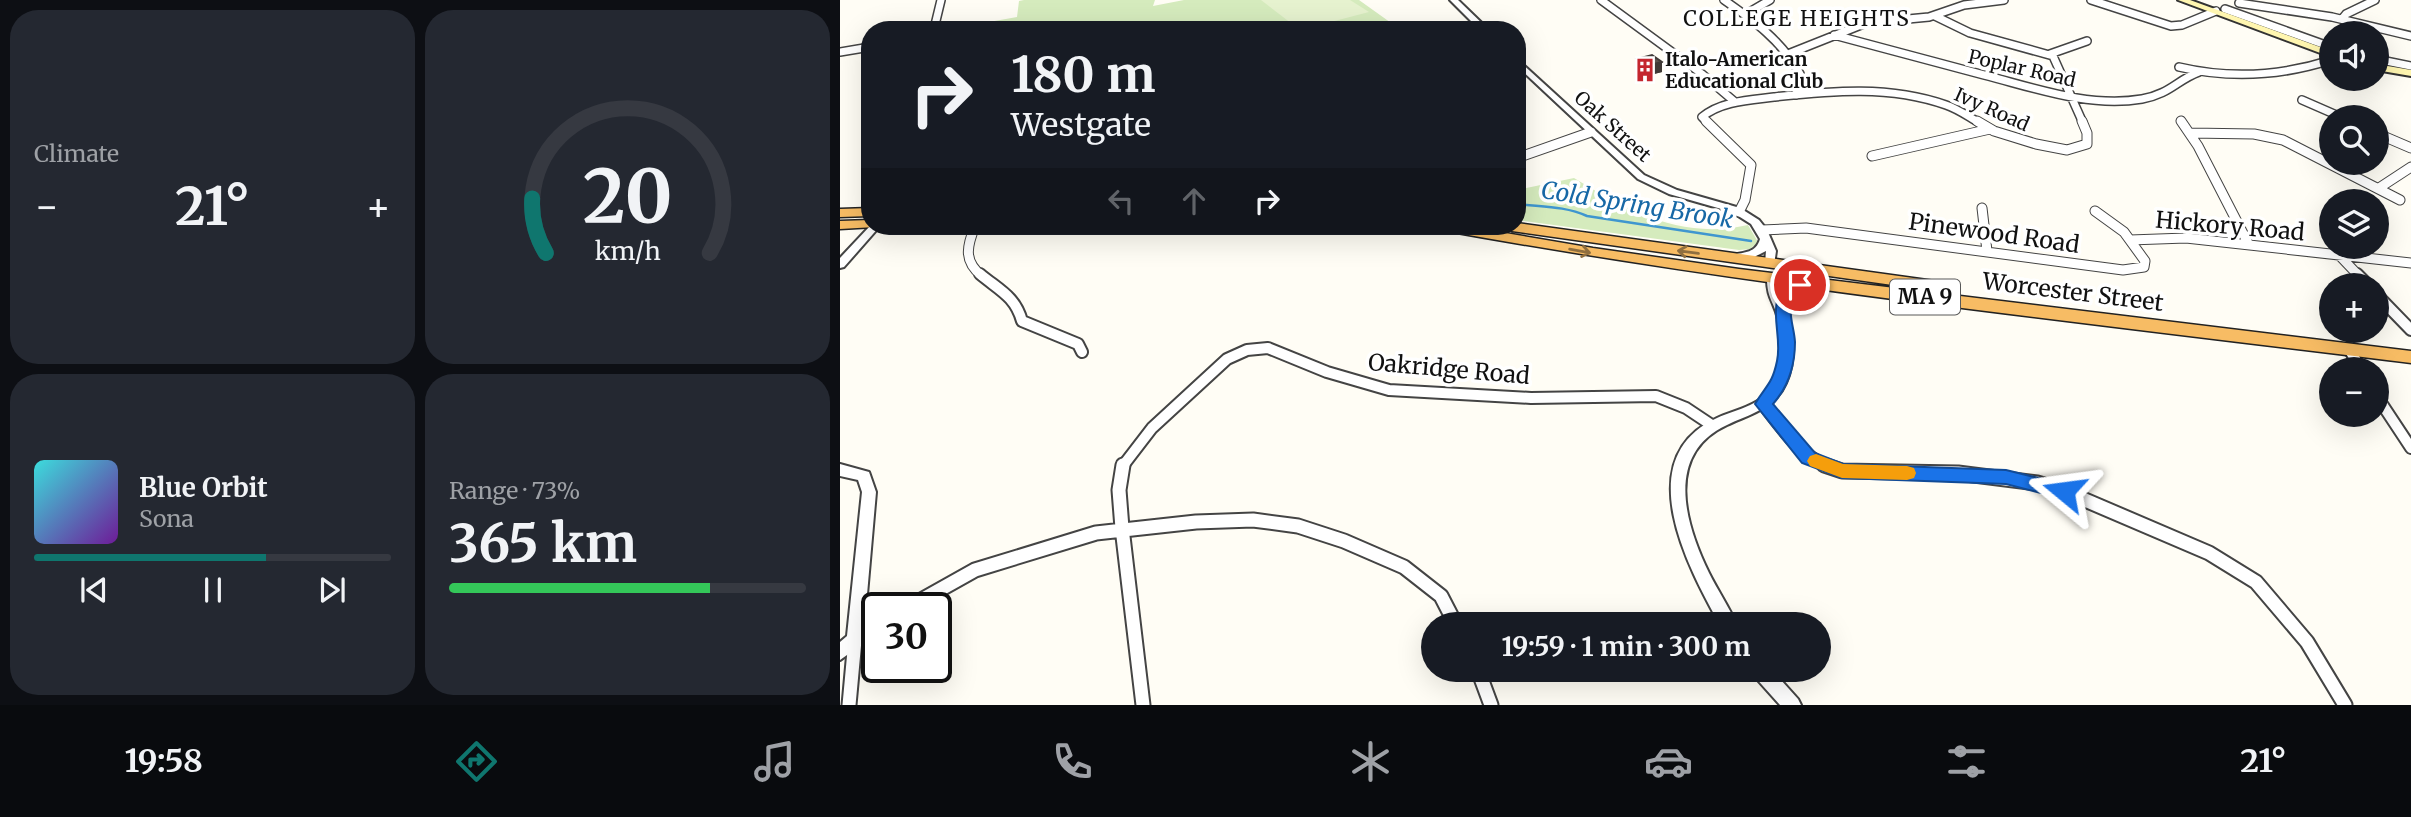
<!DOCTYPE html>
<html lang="en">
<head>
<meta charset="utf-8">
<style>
	body { margin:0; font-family:Merriweather,serif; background:#242831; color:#f1f3f6; height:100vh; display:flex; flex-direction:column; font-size:26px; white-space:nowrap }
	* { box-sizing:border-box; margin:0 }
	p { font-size:23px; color:#9ea1a6 }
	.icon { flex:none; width:38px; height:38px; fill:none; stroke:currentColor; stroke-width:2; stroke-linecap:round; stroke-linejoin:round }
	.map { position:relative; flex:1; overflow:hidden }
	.side { display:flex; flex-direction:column; gap:10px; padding:10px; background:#0d0f14; width:840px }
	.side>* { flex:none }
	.top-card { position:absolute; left:21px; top:21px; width:665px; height:214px; border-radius:28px; box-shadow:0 7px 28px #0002; background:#171b24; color:#f1f3f6; overflow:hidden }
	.controls { position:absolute; left:1479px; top:21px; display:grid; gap:14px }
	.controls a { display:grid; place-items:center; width:70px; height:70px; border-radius:50%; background:#171b24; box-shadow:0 7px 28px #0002; font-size:35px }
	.speed { position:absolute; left:21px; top:592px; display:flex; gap:14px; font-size:35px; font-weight:700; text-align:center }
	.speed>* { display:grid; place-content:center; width:91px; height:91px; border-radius:50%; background:#171b24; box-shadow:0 7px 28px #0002; line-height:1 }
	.speed .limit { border:4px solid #111; border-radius:10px; background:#fff; color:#111 }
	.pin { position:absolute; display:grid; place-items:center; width:60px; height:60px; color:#fff; margin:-30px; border:4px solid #fff; border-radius:50%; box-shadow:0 2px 7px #0007 }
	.me { position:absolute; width:77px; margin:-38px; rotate:286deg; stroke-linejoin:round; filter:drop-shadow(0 0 5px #0008) }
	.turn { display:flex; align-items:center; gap:24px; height:147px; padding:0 35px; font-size:32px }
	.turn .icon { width:91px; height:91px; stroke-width:2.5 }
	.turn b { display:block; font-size:49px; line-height:60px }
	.lanes { display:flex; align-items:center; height:66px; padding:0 35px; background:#0003; justify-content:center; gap:35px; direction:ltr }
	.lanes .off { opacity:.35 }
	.big { font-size:52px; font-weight:700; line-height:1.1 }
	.side .widget { flex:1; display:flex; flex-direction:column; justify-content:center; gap:10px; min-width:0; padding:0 24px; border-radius:28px; background:#242831 }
	.side .dial { align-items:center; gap:0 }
	.dial svg { height:182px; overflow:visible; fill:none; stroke:#363941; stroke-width:7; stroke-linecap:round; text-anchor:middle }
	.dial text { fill:#f1f3f6; stroke:none }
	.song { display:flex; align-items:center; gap:21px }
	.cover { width:84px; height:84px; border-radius:10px; background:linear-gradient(135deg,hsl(180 70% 55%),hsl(280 70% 35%)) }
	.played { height:7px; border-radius:4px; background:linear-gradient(90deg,#0f766e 65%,#363941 65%) }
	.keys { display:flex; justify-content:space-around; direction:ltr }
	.heat { display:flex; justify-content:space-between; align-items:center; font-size:38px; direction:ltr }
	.charge { height:10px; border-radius:5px; background:linear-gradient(90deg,#34c759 73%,#363941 0) }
	.side .tiles { flex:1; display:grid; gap:10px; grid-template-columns:repeat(2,1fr) }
	.trip { position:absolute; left:581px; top:612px; width:410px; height:70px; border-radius:35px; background:#171b24; box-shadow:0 7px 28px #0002; font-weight:700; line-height:70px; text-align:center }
	.menu { display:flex; height:112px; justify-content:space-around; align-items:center; background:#090b0e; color:#9ea1a6 }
	.menu .icon { width:49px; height:49px }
	.menu .selected { color:#0f766e }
	.menu b { font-size:32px; color:#f1f3f6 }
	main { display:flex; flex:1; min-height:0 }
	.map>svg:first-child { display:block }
	.green { fill:#d5ebbd }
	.pitch { fill:#e6f2cf }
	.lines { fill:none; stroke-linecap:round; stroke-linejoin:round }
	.stream { stroke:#3f96cf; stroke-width:2.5 }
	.minor-far3-casing { stroke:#444; stroke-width:10 }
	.minor-far2-casing { stroke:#444; stroke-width:11 }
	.minor-far1-casing { stroke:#444; stroke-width:14 }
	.minor-casing { stroke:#444; stroke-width:17 }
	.tertiary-casing { stroke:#444; stroke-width:4 }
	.secondary-casing { stroke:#333; stroke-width:4 }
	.trunk-casing { stroke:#222; stroke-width:3 }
	.minor-far3 { stroke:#fff; stroke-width:7 }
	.minor-far2 { stroke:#fff; stroke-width:9 }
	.minor-far1 { stroke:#fff; stroke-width:10 }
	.minor { stroke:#fff; stroke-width:13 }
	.tertiary { fill:#fff; fill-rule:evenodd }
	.secondary { fill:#fff6b0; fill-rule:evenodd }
	.trunk { fill:#f7bc64; fill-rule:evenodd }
	.wall { fill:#4d4742 }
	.shaded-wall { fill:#3f3936 }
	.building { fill:#5a524d; stroke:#3f3936; stroke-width:2 }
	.oneway { stroke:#906f3f }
	.route { fill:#1a73e8; stroke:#114b97; stroke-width:2 }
	.slow { fill:#f59e0b }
	.labels { text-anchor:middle; stroke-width:7; stroke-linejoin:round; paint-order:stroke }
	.far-poi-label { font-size:19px; font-weight:bold; fill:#111; stroke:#fff; text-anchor:start }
	.far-street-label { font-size:19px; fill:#111; stroke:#fff }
	.far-neighbourhood-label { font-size:21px; letter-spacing:2px; fill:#111; stroke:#fff }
	.shield { fill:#fff; stroke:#585858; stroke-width:2 }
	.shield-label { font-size:21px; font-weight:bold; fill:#111 }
	.street-label { font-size:23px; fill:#111; stroke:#fff }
	.water-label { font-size:24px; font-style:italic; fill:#1768a6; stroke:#fff }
</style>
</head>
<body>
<main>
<section class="side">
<div class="tiles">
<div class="widget"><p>Climate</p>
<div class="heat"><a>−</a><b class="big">21°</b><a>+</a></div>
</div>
<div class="widget dial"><svg viewBox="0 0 100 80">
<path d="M14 69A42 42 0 1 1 86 69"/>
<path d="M14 69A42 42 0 0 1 8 45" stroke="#0f766e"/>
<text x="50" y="56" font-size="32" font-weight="700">20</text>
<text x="50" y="72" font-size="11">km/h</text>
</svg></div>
<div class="widget">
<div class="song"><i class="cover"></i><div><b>Blue Orbit</b><p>Sona</p></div></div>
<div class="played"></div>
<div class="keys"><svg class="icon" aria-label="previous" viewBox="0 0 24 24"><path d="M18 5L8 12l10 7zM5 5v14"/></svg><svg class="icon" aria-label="pause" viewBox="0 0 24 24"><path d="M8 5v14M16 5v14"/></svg><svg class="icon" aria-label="next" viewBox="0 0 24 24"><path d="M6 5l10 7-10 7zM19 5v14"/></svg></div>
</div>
<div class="widget"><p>Range · 73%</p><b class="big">365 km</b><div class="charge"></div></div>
</div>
</section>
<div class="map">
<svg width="1571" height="705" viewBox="0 0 1571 705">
	<rect width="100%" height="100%" fill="#fffdf5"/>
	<path class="green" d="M184,0H315L313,6L344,0H519L561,30H104L177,17L179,1Z
		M734,178C789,212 843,240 908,225L918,242L910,249L899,250L677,220V190Z"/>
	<path class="pitch" d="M421,0H510L529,12L460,30Z"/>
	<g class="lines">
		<path class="stream" d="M677,204C702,207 725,206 747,216L911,241"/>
		<g class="minor-far3-casing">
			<path id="minor-far3" d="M761,0L862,74L895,102
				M884,0C914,21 942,41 960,74L956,95
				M1251,0L1331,26L1342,25L1376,11
				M1399,3L1492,17L1571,36
				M1385,9L1491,47
				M906,14L930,0
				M1095,16L1130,33L1213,56L1243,123
				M1502,19L1506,14L1535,0
				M94,29L101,0
				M994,35C1044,48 1094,62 1144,75C1195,88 1249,108 1302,99C1330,94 1337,80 1359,72
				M0,52L30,47
				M948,54L1026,23L1089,17L1124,5L1164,0
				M1210,54L1247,41
				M1536,59L1571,66
				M1339,67C1390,79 1441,76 1491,60
				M1462,100L1501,117
				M868,123L862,117C881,101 910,100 934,97C992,91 1049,85 1106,105C1118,109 1129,117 1140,123"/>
		</g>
		<g class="minor-far2-casing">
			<path id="minor-far2" d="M866,121L911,165L905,200L899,212
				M1137,121L1154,131L1196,144L1227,150L1247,144V133L1242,121
				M1341,121L1358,146L1409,245
				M1351,133L1414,134L1443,140L1560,200
				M1536,133L1571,148
				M1032,156L1150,129
				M677,158L751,132
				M1539,188L1571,167
				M1142,208L1147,251
				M135,226C127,246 123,261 142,276
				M922,230L966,228L1283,270L1304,267L1305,261L1284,232L1255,211
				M1290,240L1346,238L1571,263
				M1499,255L1519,276"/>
		</g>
		<g class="minor-far1-casing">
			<path id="minor-far1" d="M140,274C159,290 175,296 182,321L238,344L242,352
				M1517,274L1528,285
				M1536,294L1571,330
				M1509,349L1521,369
				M1536,395L1571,448
				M923,404C943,430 958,453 988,467
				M282,467L312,428L387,359L407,350L428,348L487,372L549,390L691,398L816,396L846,408L873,426"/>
		</g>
		<g class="minor-casing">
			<path id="minor" d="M283,465L279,490L282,528L303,705
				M984,465L1002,471L1118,473L1197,483L1224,491L1369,553L1416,582L1467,642L1505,705
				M69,607L135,570L256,533L356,522L413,520L458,526L504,541L564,567L601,596L616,625
				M638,670L651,705
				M9,705L15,640L37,627"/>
		</g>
		<g class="tertiary-casing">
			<path id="tertiary" d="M610,0H618L649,30H640Z
				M677,59L804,175L837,190L900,208L919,220L927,230L936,251L934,265L930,266L925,263L926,251L914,257L892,259L891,257L892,255C905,252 916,253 920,239L911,224L892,212L829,194L798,179L677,66Z
				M30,226H40L4,267L0,268V258Z
				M933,274L939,278L940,296C949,284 959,282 973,279L979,283L977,286C969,288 958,288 953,295C942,307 953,333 953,347C953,359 951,372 946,383C935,409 910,414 887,425C824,454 845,524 869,573C878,591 889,607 897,625H880C848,567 789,458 877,418C897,409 925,405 934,382C942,362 943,339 938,319C934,301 927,299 927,278Z
				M0,464L29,472L36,492L23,640L21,645L0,660V642L7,636L22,492L18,480L0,476Z
				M912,670H932L958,699L961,705H940L914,676Z"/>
		</g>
		<g class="secondary-casing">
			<path id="secondary" d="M1338,0H1350L1491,51V57Z
				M1536,64L1571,70V76L1536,70Z"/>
		</g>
		<g class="trunk-casing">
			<path id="trunk" d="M30,208V216L0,217V209Z
				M30,220V226L35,227L0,229V221Z
				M677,223L1102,282L1110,287L1102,292L672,231L665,227L677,226Z
				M593,226H624L753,248L899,269L1571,351V363C1247,323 922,288 600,230Z"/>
		</g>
		<use href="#minor-far3" class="minor-far3"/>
		<use href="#minor-far2" class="minor-far2"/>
		<use href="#minor-far1" class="minor-far1"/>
		<use href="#minor" class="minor"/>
		<use href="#tertiary" class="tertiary"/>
		<use href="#secondary" class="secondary"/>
		<use href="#trunk" class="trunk"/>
	</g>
	<path class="wall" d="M797,59L822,72L806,76L797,68Z"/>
	<path class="shaded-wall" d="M822,62V72L806,76V66Z"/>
	<path class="building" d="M812,55L822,62L806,66L797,59Z"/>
	<defs><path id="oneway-shaft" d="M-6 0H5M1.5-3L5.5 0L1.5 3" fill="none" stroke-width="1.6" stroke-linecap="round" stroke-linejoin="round" transform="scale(1.75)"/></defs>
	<g class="oneway">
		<use href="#oneway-shaft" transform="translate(740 251) rotate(10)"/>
		<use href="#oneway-shaft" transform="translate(848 252) rotate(-172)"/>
	</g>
	<path class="route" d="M960,281L968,285L956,293C945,308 954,325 955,342C955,365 948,387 933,404L975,453L1003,464L1166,470L1231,486L1233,491L1231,496L1224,499L1166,484L1002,478L962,463L915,404C926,385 932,385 937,361C944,331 919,292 960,281Z"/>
	<path class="slow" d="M976,454L1003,464L1067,466L1074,468L1076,473L1074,478L1067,480L1002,478L970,466L967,461L970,456Z"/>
	<defs>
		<g id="building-bare" transform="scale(1.89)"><path d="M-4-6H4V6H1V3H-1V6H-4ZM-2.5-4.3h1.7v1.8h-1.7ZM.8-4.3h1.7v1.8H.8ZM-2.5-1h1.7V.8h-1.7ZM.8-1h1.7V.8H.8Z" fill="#c4262e" stroke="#fff" stroke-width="2.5" paint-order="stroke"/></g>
	</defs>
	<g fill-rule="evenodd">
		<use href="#building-bare" x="805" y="70"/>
	</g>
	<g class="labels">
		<g class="far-poi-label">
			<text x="825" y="66">Italo-American<tspan x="825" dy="22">Educational Club</tspan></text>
		</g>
		<g class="far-street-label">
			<text transform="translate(1182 68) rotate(13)" y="7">Poplar Road</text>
			<text transform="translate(1152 109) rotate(24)" y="7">Ivy Road</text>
			<text transform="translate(773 126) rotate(42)" y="7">Oak Street</text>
		</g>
		<g class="far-neighbourhood-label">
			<text x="957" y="26">COLLEGE HEIGHTS</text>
		</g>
		<rect class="shield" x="1050" y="279.5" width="70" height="35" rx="5"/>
		<g class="shield-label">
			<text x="1085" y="304">MA 9</text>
		</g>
		<g class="street-label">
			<text transform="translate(1390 226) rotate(5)" y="8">Hickory Road</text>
			<text transform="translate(1154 233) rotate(8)" y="8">Pinewood Road</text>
			<text transform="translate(1233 292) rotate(7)" y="8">Worcester Street</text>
			<text transform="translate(609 369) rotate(5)" y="8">Oakridge Road</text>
		</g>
		<g class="water-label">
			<text transform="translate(797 205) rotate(9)" y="8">Cold Spring Brook</text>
		</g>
	</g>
</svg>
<div class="controls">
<a><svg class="icon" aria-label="sound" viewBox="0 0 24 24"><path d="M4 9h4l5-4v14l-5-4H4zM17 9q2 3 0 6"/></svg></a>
<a><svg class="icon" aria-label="search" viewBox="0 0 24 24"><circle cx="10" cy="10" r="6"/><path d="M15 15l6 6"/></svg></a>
<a><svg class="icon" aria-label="layers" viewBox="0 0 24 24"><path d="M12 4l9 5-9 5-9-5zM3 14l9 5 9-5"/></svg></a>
<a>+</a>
<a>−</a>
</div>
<div class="speed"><div class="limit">30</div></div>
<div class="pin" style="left:960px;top:285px;background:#d93025"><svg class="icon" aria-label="arrive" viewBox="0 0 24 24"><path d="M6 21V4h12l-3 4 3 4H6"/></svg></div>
<svg class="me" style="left:1224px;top:491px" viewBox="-20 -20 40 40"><path d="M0-17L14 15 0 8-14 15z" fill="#1a73e8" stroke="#fff" stroke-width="4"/></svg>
<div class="trip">19:59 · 1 min · 300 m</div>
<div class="top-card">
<div class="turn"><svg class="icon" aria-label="right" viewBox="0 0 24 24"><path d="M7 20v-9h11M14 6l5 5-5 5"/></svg><div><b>180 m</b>Westgate</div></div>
<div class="lanes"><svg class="icon off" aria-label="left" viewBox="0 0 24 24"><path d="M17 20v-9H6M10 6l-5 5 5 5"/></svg><svg class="icon off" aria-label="ahead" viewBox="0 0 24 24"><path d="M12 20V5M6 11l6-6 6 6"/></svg><svg class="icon" aria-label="right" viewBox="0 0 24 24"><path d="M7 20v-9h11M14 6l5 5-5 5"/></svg></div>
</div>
</div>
</main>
<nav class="menu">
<b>19:58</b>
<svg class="icon selected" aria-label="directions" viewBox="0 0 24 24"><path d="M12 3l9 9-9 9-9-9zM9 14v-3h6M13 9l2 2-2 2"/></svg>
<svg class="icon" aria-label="music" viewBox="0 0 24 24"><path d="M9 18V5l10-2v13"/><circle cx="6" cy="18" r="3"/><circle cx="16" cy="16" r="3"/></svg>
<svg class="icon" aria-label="phone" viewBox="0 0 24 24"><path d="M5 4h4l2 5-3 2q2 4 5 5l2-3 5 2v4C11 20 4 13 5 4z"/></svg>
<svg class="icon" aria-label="climate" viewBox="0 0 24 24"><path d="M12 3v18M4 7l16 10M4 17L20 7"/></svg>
<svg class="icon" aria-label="car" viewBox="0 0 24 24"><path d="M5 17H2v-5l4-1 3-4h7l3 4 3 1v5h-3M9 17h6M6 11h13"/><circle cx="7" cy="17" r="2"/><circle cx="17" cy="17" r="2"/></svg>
<svg class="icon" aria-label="filters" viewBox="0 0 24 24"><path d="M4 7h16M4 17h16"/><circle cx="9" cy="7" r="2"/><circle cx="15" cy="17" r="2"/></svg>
<b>21°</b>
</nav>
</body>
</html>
